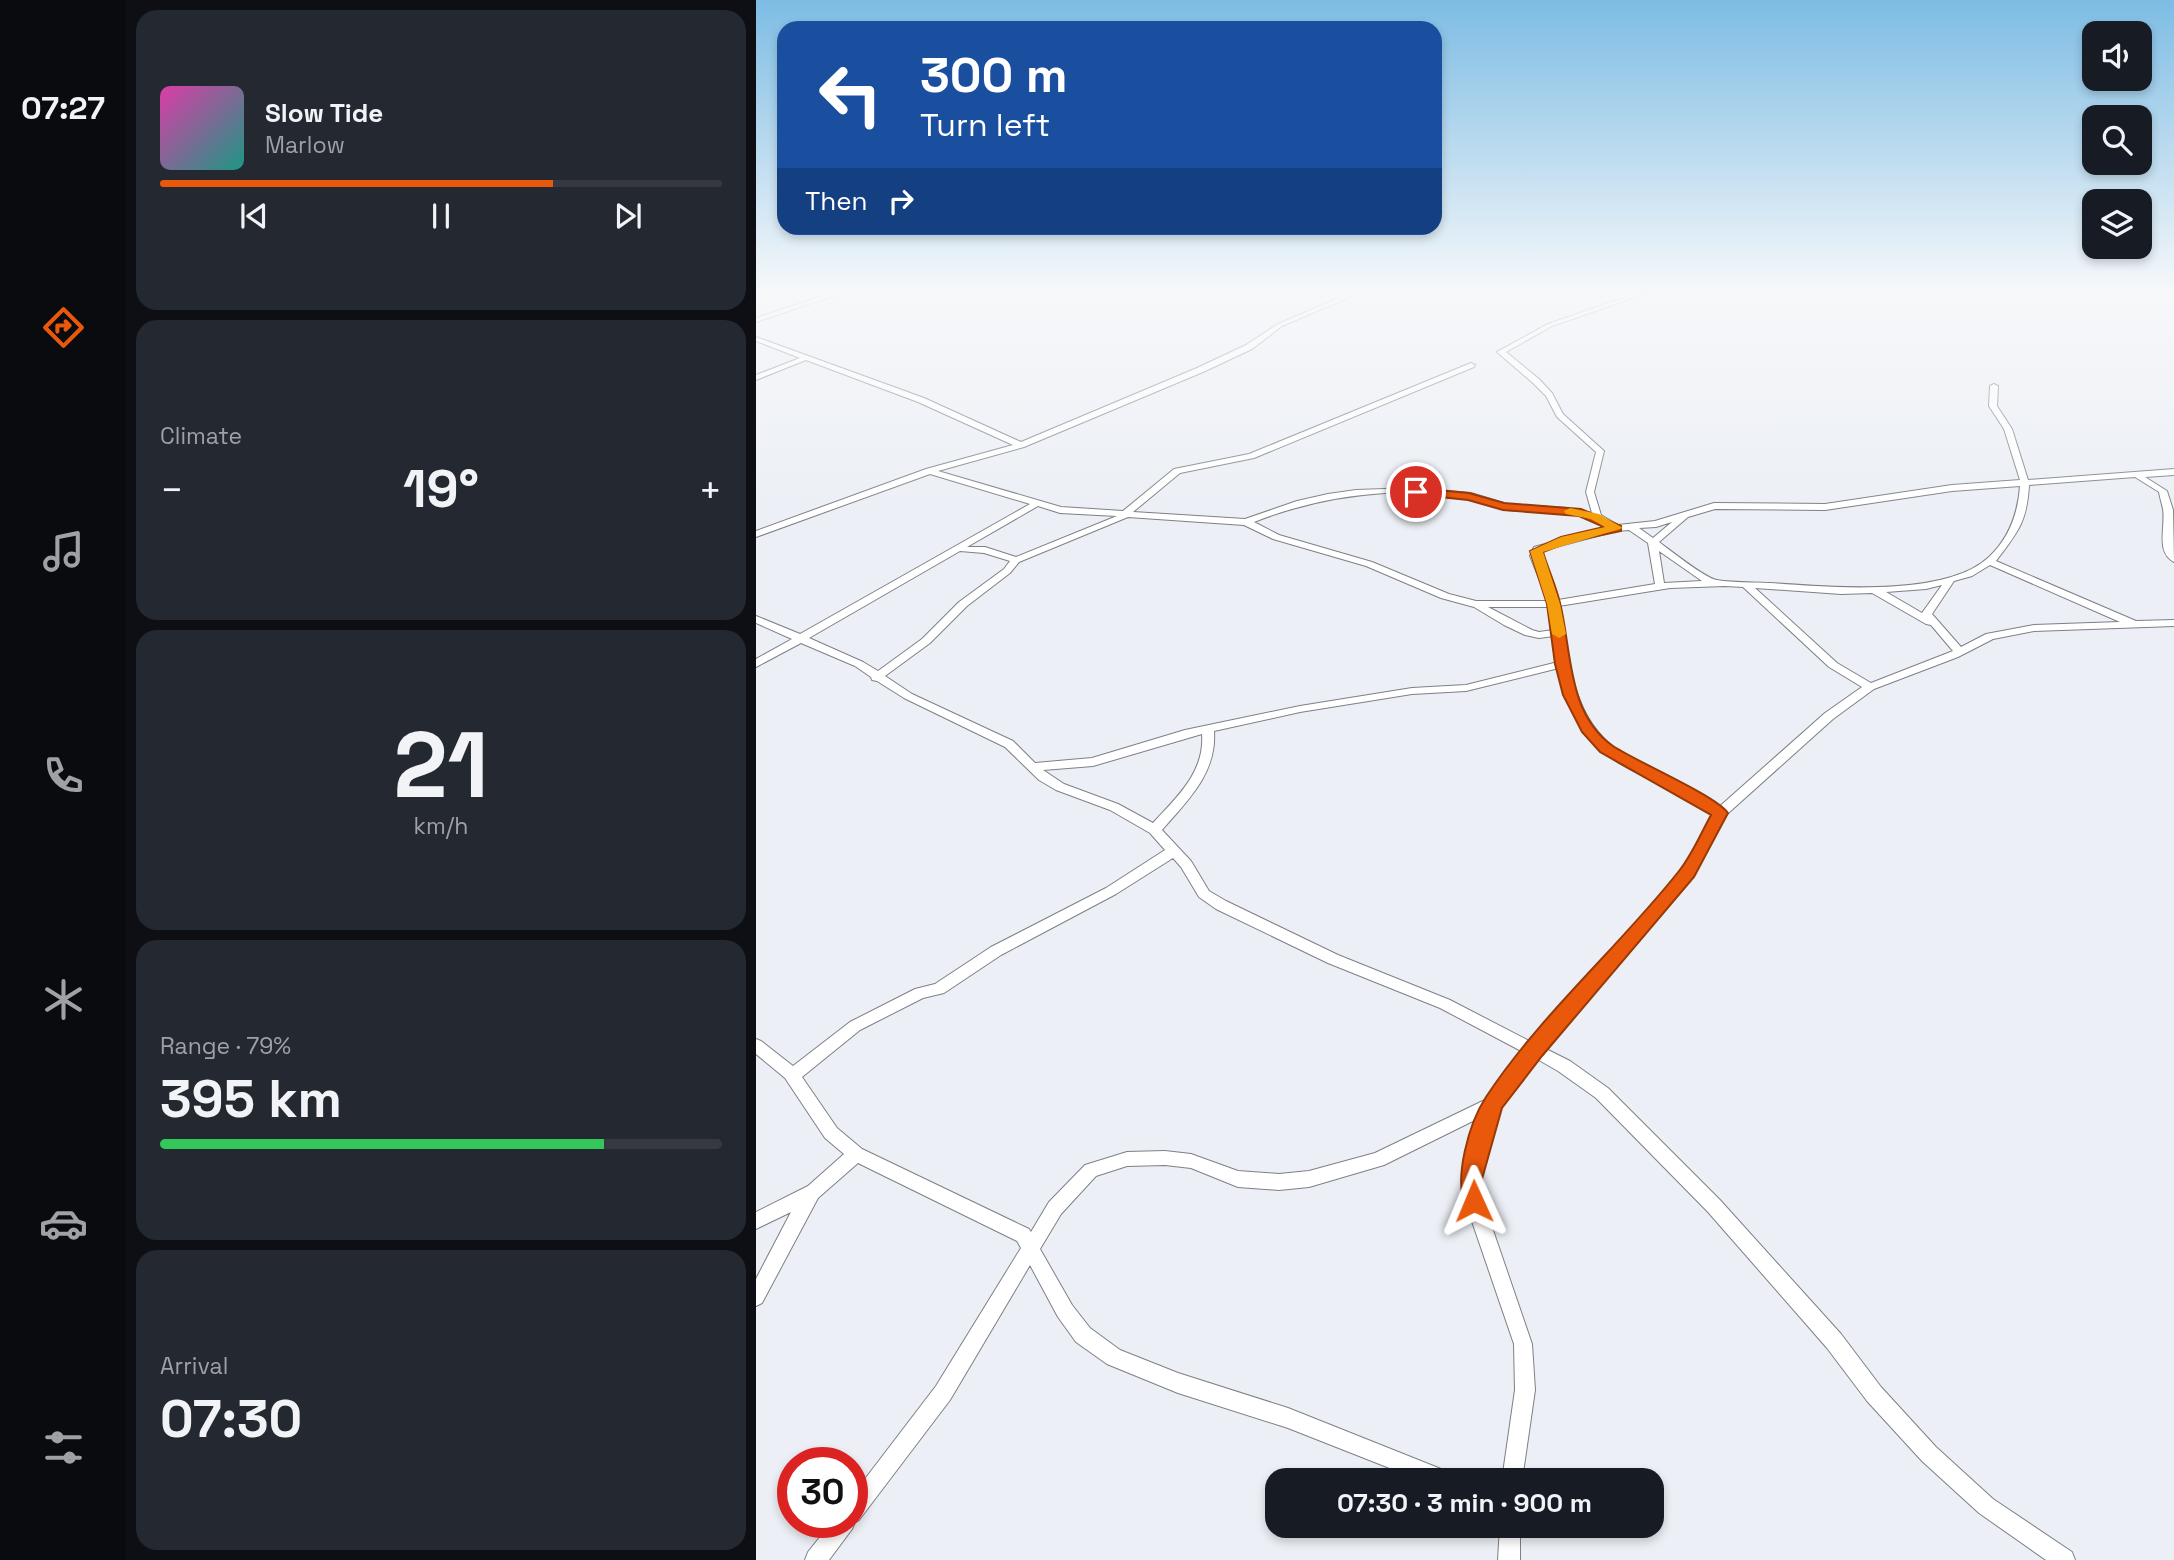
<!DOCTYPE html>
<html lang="en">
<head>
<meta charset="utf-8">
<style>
	body { margin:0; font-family:"Space Grotesk",sans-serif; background:#242831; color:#f1f3f6; height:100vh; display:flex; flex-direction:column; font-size:26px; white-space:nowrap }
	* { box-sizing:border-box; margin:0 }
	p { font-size:23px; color:#9ea1a6 }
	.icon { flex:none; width:38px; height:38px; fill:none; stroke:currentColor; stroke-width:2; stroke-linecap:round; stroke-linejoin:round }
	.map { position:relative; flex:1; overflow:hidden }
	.drawer { display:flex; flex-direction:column; gap:10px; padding:10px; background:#0d0f14; width:630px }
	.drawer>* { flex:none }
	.guide { position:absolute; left:21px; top:21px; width:665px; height:214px; border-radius:21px; box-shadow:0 4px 10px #0003; background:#1a4fa0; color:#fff; overflow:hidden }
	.buttons { position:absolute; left:1326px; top:21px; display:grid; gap:14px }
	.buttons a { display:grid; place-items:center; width:70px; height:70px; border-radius:14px; background:#171b24; box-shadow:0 4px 10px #0003; font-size:35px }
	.speed { position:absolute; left:21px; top:1447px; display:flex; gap:14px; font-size:35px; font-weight:700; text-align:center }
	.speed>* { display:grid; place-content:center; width:91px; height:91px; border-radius:50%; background:#171b24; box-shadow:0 4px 10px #0003; line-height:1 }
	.speed .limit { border:10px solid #d22; background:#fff; color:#111 }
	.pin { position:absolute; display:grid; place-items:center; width:60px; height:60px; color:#fff; margin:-30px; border:4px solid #fff; border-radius:50%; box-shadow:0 2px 7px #0007 }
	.me { position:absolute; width:77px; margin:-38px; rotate:359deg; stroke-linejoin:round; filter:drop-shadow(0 0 5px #0008) }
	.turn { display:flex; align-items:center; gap:24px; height:147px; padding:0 28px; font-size:32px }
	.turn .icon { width:91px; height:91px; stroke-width:2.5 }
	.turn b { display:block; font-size:49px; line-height:60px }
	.then { display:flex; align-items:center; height:66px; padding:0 28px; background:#0003; gap:14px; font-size:26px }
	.big { font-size:52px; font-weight:800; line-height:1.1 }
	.drawer .widget { flex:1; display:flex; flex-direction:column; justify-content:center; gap:10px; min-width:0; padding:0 24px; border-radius:21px; background:#242831 }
	.drawer .dial { align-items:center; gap:0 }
	.dial b { font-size:91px; line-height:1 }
	.song { display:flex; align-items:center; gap:21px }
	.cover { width:84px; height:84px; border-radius:10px; background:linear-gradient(135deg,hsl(320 70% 55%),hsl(170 70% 35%)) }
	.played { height:7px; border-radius:4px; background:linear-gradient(90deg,#ea580c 70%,#363941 70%) }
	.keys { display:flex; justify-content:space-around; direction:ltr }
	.heat { display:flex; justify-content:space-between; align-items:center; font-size:38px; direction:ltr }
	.charge { height:10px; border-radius:5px; background:linear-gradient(90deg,#34c759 79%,#363941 0) }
	.trip { position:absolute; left:509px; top:1468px; width:399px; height:70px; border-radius:21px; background:#171b24; box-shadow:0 4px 10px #0003; font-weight:800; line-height:70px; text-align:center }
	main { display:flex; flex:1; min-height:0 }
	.tab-bar { display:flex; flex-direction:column; width:126px; justify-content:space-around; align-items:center; background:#090b0e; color:#9ea1a6 }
	.tab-bar .icon { width:49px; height:49px }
	.tab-bar .selected { color:#ea580c }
	.tab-bar b { font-size:32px; color:#f1f3f6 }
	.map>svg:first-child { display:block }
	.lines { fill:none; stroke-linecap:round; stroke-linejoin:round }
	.minor-casing { stroke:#7d8085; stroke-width:2 }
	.minor { fill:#fff; fill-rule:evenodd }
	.route { fill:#ea580c; stroke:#983908; stroke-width:2 }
	.slow { fill:#f59e0b }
</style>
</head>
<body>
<main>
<nav class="tab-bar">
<b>07:27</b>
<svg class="icon selected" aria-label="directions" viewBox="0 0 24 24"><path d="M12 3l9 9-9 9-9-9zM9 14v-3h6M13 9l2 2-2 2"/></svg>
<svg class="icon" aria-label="music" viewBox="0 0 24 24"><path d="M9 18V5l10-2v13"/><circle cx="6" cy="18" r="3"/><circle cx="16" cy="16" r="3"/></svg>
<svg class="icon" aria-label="phone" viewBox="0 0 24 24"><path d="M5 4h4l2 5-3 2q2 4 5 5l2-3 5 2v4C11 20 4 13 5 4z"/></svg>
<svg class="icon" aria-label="climate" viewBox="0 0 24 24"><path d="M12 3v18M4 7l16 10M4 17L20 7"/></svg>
<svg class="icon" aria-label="car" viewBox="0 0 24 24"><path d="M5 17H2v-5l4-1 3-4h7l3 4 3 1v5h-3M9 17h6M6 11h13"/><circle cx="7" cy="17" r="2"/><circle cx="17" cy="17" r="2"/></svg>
<svg class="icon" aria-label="filters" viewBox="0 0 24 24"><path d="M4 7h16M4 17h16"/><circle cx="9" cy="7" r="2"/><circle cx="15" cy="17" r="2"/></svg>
</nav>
<section class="drawer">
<div class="widget">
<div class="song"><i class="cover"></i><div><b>Slow Tide</b><p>Marlow</p></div></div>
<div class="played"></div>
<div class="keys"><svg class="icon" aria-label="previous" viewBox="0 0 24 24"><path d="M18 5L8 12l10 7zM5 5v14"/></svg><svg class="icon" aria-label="pause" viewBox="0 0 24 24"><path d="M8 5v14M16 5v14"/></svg><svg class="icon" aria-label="next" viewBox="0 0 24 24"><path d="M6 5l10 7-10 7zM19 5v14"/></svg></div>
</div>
<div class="widget"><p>Climate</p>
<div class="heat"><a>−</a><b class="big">19°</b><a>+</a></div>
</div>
<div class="widget dial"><b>21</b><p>km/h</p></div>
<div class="widget"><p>Range · 79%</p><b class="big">395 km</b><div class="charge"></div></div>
<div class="widget"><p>Arrival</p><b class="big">07:30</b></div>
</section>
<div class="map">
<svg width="1418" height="1560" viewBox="0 0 1418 1560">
	<rect width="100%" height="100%" fill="#eceff5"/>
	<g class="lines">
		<g class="minor-casing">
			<path id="minor" d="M79,292H88L0,322V318Z
				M597,292H605L526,326L496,349L447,372L268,447L182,471L305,507L367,511L418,469L493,454L715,363L719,365L718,367L498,458L424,473L377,512L489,519L541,501L572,494L600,490L658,488L715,493L751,504L811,508L836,513L830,492L840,452L801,417L790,396L777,383L741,352L792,324L885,292H894L796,326L750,352L783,379L796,393L807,414L848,451L838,492L845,515L862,525L899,521L958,503L1069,504L1196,485L1264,480L1248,429L1233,406L1234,386L1238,384L1242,386L1241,406L1256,429L1272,480L1418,469V475L1389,477L1411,491L1417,510L1418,562C1399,552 1410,527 1407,509C1406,504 1404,498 1403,492L1379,477L1273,485C1271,522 1262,532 1240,561L1380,621L1418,620V626L1278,631L1237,639L1202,657L1118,689L1077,719L969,816L937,876L790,1049L814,1061L852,1088L964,1200L1085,1334L1125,1387L1180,1447L1237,1499L1316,1552L1319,1560H1290L1223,1513L1166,1461L1111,1401L1071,1348L952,1212L840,1098L802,1071L781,1059L744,1108L732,1138L723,1179L727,1201L776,1344L779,1390L766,1480H746L759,1390L758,1344L709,1201L707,1179L716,1138L723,1118L628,1165L553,1187L523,1190L482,1187L435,1168L409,1165L371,1166L340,1176L305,1214L284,1249L316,1305L334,1328L364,1350L422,1373L532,1408L695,1473L698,1480H664L532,1428L422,1393L351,1364L320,1342L302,1317L274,1265L194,1400L103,1520L99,1522L96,1529L73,1560H49L52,1552L76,1522H96V1496L180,1386L265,1248L261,1241L102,1163L62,1198L6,1303L0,1306V1279L35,1212L0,1229V1212L52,1186L88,1154L69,1138L29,1078L0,1054V1039L5,1041L37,1066L94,1022L159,989L179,984L235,947L350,888L409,850L394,833L354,810L300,790L283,780L249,747L148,698L121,681L116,680L115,677L99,666L45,643L0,667V659L36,639L0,623V616L44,634L274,504L174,474L0,537V531L170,469L257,445L162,402L50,360L0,380V375L44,358L0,341V337L168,398L265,442L441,368L490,345L522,324ZM1264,486C1262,513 1254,537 1233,557C1190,598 1070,587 1014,583C997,582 978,583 961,580C950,579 914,550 903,542L932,517L959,509L1069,510L1196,491ZM629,493C657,493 688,492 716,499C728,502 739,508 752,510C786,514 822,508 852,527L778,547L774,556L792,601H720L693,594L616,562L523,535L498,522C541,505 583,496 629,493ZM282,506L304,513L361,516L260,557L229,547H211ZM372,517L488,525L517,539L610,566L685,598L718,607L748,625L769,635L783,638L798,636L802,662L710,685L656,688L544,706L429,730L336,758L279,763L257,741L156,694L129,676L174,643L211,606L254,573L263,562ZM916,522L897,538L883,528L900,527ZM873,530L892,543L899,584L802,600L784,556L785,551L860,531ZM204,551L228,553L254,561L248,569L203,602L166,639L122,671L107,662L53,638ZM903,551L946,581L908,583ZM1234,565L1364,622L1278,625L1230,634L1205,647L1176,614L1198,581L1216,576ZM1186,585L1166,613L1130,592L1170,589ZM969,586L987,587L1073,667L1106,687L1069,713L963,807C938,789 908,779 881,764C815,727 816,673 803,606L914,588ZM999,588L1085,594L1116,593L1170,624L1175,625L1197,651L1115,683L1081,663ZM732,607H793L797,630L783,632L776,630ZM803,668C826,774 883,763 957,814L927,870L777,1043L694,1000L582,955L470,901L453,891L435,861L406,830C432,800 461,773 458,731L544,712L656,694L710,691ZM446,734C449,772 421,797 397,823L362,804L308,784L287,770L337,766ZM417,858L425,867L443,897L460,909L572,963L684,1008L769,1053L731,1099L619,1153L553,1171L523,1174L482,1171L435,1154L409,1151L371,1152L329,1165L293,1202L275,1232L273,1229L106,1149L81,1128L46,1077L104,1030L167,998L188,993L245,955L360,894Z
				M744,1526H764V1560H742Z"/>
		</g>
		<use href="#minor" class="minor"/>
	</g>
	<linearGradient id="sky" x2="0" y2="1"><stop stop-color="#7dbce4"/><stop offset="0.57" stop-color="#f6f8fa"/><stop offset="1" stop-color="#f6f8fa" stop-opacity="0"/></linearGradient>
	<rect width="1418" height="510" fill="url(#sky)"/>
	<path class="route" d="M660,488L713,493L748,503L825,509L865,526V531L813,542L787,552C792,569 800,586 804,603C816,651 811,714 857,746C881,762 959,795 972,813L938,877L786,1056L746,1108L726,1179L729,1201L726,1208L718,1211L710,1208C697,1179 713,1123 730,1097C784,1015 863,947 923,871C936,855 945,833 955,815L844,752L826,732L807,695L799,664L791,604L774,551L805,537L848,527L823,516L747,510L712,500L656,494V489Z"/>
	<path class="slow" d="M814,508L843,514L867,528L787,552L804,604L810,634L803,638L796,634L791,604L774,551L805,537L849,527L835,519L810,514L808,511Z"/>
</svg>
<div class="buttons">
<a><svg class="icon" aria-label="sound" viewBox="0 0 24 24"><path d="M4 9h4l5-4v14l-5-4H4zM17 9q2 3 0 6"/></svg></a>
<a><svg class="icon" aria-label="search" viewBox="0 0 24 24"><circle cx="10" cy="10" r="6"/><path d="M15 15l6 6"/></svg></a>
<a><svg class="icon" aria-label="layers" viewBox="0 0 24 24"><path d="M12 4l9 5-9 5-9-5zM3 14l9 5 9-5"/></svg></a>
</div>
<div class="speed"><div class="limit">30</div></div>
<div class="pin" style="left:660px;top:492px;background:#d93025"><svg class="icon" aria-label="arrive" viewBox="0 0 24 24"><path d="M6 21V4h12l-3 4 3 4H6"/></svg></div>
<svg class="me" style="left:718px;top:1201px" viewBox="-20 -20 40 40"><path d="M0-17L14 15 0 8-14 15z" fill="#ea580c" stroke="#fff" stroke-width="4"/></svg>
<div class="trip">07:30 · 3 min · 900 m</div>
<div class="guide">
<div class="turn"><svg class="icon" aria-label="left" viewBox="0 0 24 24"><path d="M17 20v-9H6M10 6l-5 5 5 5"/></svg><div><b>300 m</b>Turn left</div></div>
<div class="then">Then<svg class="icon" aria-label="right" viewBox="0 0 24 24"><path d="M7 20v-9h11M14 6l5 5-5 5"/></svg></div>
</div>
</div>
</main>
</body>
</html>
